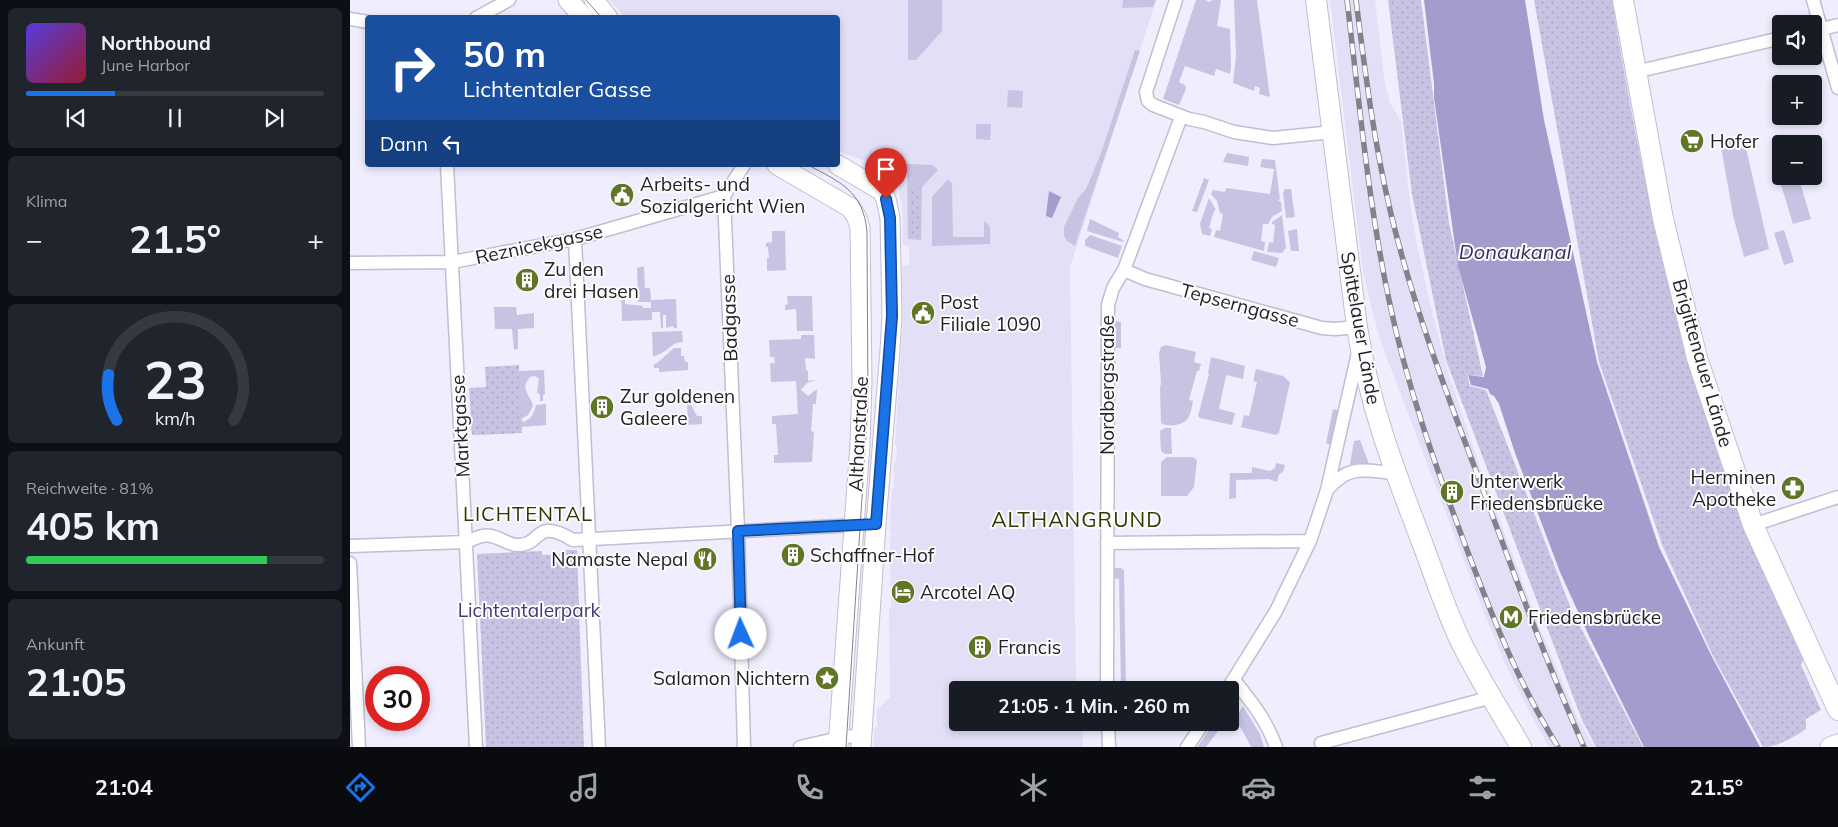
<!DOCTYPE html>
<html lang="de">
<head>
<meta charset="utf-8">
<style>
	body { margin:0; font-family:Mulish,sans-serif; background:#20242c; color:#f1f3f6; height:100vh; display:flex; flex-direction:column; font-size:19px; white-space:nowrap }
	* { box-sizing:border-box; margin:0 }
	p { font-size:16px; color:#9ea1a6 }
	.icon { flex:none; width:28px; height:28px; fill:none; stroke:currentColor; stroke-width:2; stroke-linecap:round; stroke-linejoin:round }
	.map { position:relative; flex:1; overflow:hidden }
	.drawer { display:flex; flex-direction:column; gap:8px; padding:8px; background:#0d0f14; width:350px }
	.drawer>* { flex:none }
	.guide { position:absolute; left:15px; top:15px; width:475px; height:152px; border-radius:5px; box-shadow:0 2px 8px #0003; background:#1a4fa0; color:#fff; overflow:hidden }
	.fabs { position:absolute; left:1422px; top:15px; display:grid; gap:10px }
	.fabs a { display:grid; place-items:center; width:50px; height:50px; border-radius:5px; background:#171b24; box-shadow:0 2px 8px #0003; font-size:25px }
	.speed { position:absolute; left:15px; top:666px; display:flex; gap:10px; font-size:25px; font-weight:700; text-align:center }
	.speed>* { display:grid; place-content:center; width:65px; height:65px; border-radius:50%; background:#171b24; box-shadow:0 2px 8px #0003; line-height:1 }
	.speed .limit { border:8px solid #d22; background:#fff; color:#111 }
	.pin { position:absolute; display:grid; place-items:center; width:42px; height:42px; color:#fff; margin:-51px -21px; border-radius:50% 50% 50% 0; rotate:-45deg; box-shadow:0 0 5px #0007 }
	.pin .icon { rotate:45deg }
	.me { position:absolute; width:55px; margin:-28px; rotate:358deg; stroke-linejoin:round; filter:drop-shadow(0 0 4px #0008) }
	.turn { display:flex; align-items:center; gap:18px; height:105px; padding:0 15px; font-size:22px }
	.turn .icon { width:65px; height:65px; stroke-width:2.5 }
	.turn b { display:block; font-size:35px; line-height:42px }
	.then { display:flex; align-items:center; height:48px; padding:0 15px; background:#0003; gap:10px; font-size:19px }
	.big { font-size:38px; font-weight:700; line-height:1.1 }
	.drawer .tile { flex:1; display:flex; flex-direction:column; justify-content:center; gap:8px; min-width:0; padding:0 18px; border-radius:8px; background:#20242c }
	.drawer .dial { align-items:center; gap:0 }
	.dial svg { height:130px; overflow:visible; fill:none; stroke:#363941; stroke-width:7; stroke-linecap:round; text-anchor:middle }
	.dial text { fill:#f1f3f6; stroke:none }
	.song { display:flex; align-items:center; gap:15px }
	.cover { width:60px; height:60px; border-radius:8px; background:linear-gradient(135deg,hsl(250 70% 55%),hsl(350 70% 35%)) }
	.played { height:5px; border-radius:2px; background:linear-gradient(90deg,#1a73e8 30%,#363941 30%) }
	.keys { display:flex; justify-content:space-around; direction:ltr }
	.heat { display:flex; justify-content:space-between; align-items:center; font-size:28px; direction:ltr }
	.charge { height:8px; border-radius:4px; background:linear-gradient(90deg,#34c759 81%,#363941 0) }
	.trip { position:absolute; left:599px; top:681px; width:290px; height:50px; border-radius:5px; background:#171b24; box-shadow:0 2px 8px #0003; font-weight:700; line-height:50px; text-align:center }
	.tab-bar { display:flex; height:80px; justify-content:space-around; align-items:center; background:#090b0e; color:#9ea1a6 }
	.tab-bar .icon { width:35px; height:35px }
	.tab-bar .on { color:#1a73e8 }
	.tab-bar b { font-size:22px; color:#f1f3f6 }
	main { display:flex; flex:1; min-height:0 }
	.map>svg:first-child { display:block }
	.built { fill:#e2dff7 }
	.green { fill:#c7c3e3 }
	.park { fill:url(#park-dots) }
	.water { fill:#a39ccd }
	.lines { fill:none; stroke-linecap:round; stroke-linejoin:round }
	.street-casing { stroke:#c0becf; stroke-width:15 }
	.secondary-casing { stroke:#c0becf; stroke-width:21 }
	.primary-casing { stroke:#c0becf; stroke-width:22 }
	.street { stroke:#fff; stroke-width:12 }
	.secondary { stroke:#fff; stroke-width:19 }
	.primary { stroke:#fff; stroke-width:20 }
	.tram { stroke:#82818c; stroke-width:1 }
	.rail-casing { stroke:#82818c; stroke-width:5.5 }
	.rail { stroke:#fcfcfc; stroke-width:4; stroke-dasharray:11; stroke-linecap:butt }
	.route-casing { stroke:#114b97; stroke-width:12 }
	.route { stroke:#1a73e8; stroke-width:9 }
	.labels { text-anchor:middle; stroke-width:4; stroke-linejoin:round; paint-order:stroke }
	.poi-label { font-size:19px; fill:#212127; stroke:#fcfcfc; text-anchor:start }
	.street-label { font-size:19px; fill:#212127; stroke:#fcfcfc }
	.park-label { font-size:19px; fill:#443673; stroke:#fcfcfc }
	.water-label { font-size:20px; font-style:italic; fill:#382965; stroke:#fcfcfc }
	.neighbourhood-label { font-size:20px; letter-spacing:1px; fill:#2d3b00; stroke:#fcfcfc }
	.quarter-label { font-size:21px; letter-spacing:1px; fill:#2d3b00; stroke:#fcfcfc }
</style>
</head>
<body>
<main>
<section class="drawer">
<div class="tile">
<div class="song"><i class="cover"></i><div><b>Northbound</b><p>June Harbor</p></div></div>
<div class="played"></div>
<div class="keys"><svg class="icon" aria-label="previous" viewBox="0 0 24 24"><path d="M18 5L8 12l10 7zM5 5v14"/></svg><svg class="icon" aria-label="pause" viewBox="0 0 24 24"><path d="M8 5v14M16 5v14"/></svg><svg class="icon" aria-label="next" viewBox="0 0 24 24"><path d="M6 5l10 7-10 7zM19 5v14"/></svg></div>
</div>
<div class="tile"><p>Klima</p>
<div class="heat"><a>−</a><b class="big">21.5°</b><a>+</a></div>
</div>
<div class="tile dial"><svg viewBox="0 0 100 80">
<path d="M14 69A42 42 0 1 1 86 69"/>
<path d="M14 69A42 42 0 0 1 9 41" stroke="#1a73e8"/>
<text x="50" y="56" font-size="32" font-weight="700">23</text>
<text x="50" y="72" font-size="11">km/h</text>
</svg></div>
<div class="tile"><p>Reichweite · 81%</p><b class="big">405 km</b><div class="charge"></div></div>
<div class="tile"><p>Ankunft</p><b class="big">21:05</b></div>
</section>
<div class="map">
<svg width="1488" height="747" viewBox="0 0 1488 747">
	<defs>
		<pattern id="park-dots" width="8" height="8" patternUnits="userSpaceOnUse" patternTransform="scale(1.25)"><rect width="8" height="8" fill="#c7c3e3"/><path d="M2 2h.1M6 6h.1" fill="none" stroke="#aba7c3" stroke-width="1.8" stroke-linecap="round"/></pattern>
	</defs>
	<rect width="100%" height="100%" fill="#efedfe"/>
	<path class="built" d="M259,0H806L720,267L726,690H608V722L733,723V747H524V729L527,726V710L540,697L539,607H541L540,539L542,534L540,533V526L542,523L540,522L542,489L545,488L543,484L545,474L543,472L544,463L546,461L547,446L545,444L553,325L552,266H557L559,264V246L553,245L552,201L550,199L547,172L488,151V18L275,17Z
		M980,0H1025L1035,85L1040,103L1051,122L1061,210L1067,245L1083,316L1098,372L1130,467L1189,626L1229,722H1230L1244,747H1199L1190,731L1156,666L1134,613L1035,353L1024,318L1013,271Z"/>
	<path class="green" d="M558,0H592V31L566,60H558Z
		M773,0H806L803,7L772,8Z
		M846,0H855L860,2L862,0H871L867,26L880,29L881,68L880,74L866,69L864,76L835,66L829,82L835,85L836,89L829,105L813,99Z
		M884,0H907L920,97L909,94L910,88L905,86L904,91L883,83L886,56Z
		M785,50L790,51L725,246L717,241L714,236V227L728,198L736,189L751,153Z
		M658,90L673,91L672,108L657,107Z
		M626,124H641L640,140L626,139Z
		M1396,137V148L1419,249L1394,257L1383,215L1370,141Z
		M877,153L899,157L898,166L873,162Z
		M1431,155V176H1448L1461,219L1443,224L1423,158Z
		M912,159L925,160L930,199L928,200L931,202L932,211L922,217L918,224H913L911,241L915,242L914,251L864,237L866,230L870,231L873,214L870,213L867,201L861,194L863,190L875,192L876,188L920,194L924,169L910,167Z
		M557,164L583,165L588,170L572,187L571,240L558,239Z
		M854,178L859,180L847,212L842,211Z
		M598,179L602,183L603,237H634V221L640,226V244L582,246V197Z
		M935,189H941L945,217L936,218L933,193Z
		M859,198L866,210L864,211L859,228L862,229L860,236L852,234L850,224Z
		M932,215L936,248L932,253L917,252L919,242L923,243L925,225L922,224V222Z
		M740,219L769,233L768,237L774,241L773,242L737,231Z
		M947,229L949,251H941L938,231Z
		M1434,230L1444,262L1434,265L1424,233Z
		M422,231H435L436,270L417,271V258H419L418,247H416V243L422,242Z
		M740,235L772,246L768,258L735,246V240Z
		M904,251L929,258L926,267L901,260Z
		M294,266L295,288H300L301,300L326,299L327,328H324L323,326L316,328V315H313V328H311L310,312H302V320L272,321L271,288L275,289V304L293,306V308H301V302H288L287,268Z
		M437,296H462L463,331H447L446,309L435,310V305L438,304Z
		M144,307H166L167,315L184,313V328L168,329V349L164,350L162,329H145Z
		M762,320L771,322V348H762Z
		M332,331L333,342C320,342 316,355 303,356L302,332Z
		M451,335H464L465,359L455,358L456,370L458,371V381L466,380L457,383L451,390L458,396L467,389L466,404H463L461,431L464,432L462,462L424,463V455H428L426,424H422V416L448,414L446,381L421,382L420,363H425L424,357H420L419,340L451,339Z
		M816,345L846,352L844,362L851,364L849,371H847L839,400L843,401C842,406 841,414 838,418C833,426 818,427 811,423L810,388L811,383L809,353L811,347Z
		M324,348H331V356H334L335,362H338V370L309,372V368H304V364L307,363Z
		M861,357L895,366L893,379L876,375L869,409L885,413L882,425L850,418L848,416L859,374L858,373Z
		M906,369L933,376L940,382L929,433L926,435L891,427L894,415L899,416L907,382L903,381Z
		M194,370L195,394L193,395V401H190V395L187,392L189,379L185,376L180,377C169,389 181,395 183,406L178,415L171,419L173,422C182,419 184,413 186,405L196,404V425L172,427V433L122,435L120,395L139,394L169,371Z
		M337,401H339L347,416H352V424L338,425Z
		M983,409L991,411L981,445L976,443Z
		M815,428H821L822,454H815L811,451L810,431Z
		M1010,440L1019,464H1000L1004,441Z
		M817,457H843L847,460L844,487L837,496H811V462Z
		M926,463L935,465L933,472L929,474L927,482L919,479L886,480V498L879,499L880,473H902V467L920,471L925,468Z
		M760,568H771L774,570L776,690H771L769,579L763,578Z
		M893,706L910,734L914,747H901L891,728L884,720Z
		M864,723H874L856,747H847Z"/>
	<path class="park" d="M1038,0H1071L1099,223L1133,376L1117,375L1120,386L1136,390L1222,611L1293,747H1246L1232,720L1096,360L1062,194Z
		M1184,0H1262C1289,166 1324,334 1381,492C1401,549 1429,604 1454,658L1451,665L1471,710L1456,719V729C1444,737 1428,747 1413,747L1362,654L1313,547L1249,362Z
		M559,187L570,188V237H559Z
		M169,365L172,433L122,435L119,388L136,387L135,367Z
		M215,550H227L234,747H136L127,554L192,551V555L215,554Z"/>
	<path class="water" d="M1074,0H1175L1194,120L1247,362L1309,547L1360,653L1410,747H1294L1239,636L1210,572L1165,453L1149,404L1144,396L1140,394L1138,389L1121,385L1118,375L1134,377L1136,367L1108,266L1084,98V84Z
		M699,191L711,197L702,218L696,216Z"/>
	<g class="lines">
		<g class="street-casing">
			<path id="street" d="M826,0L796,92L798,101L803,105L839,119L854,122L884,132L923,138L983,132
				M1463,0L1488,88
				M126,18L159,0
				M0,19L18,22
				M1464,31L1488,25
				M1285,72L1431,38
				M97,165L126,747
				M394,165L374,196L388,531L394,747
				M225,239L249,747
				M0,263L102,262L225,239L374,196
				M774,270L795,279L972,328L985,329L1007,327
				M977,490C1000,463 1015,471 1045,473
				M1403,525L1488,497
				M757,543L960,541
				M0,546L116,542C131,536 136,532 152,540C157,542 162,545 167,545C193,546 183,516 223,540L526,524
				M0,563L9,747
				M884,680C901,701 917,721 926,747
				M757,690L758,305L763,288L774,270L831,117
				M877,690L926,611L960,541L977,490L1008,353
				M758,722L759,747
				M971,743L1142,697
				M450,747L489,738L511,735
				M837,747L854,722"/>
		</g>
		<g class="secondary-casing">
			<path id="secondary" d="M218,0L234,18
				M244,0L258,18
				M427,165L501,208L507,218L510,228L512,381L510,444L488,747
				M488,165L532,191L536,199L540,218L542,316L540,350L526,524L511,747
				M1480,747L1488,744"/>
		</g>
		<g class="primary-casing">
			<path id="primary" d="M966,0L1007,327C1019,405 1045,472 1073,545C1086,579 1097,615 1114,648C1131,682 1152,714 1171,747
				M1273,0L1313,219L1347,358L1403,525L1488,710"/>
		</g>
		<use href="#street" class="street"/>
		<use href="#secondary" class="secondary"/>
		<use href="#primary" class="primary"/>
		<path class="tram" d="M236,0L252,18
			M458,165C490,182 513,191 517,231L518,404L496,747"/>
		<g class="rail-casing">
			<path id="rail" d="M997,0C1009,100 1018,201 1039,300C1057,387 1087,471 1119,555C1144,621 1170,686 1208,747
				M1006,0C1015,72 1024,143 1041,214C1063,305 1096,392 1129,479C1162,569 1195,659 1234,747"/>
		</g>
		<use href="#rail" class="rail"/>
	</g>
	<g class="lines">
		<g class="route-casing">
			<path id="route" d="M391,634L388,531L526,524L542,316L540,218L536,199"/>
		</g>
		<use href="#route" class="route"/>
	</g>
	<defs>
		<g id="supermarket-disc" transform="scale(1.25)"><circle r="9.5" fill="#607627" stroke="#fcfcfc"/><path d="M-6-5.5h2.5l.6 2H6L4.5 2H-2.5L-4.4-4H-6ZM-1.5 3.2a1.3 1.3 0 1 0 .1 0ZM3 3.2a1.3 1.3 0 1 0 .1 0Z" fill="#fff"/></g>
		<g id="civic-disc" transform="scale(1.25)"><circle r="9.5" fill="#607627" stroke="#fcfcfc"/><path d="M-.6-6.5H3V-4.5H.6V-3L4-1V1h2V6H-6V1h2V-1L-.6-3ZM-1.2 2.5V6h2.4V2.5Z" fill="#fff"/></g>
		<g id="building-disc" transform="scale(1.25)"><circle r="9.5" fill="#607627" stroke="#fcfcfc"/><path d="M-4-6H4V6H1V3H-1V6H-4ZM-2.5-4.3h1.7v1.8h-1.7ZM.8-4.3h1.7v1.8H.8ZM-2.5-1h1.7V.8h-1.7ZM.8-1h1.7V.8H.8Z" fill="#fff"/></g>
		<g id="pharmacy-disc" transform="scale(1.25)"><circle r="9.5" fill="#607627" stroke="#fcfcfc"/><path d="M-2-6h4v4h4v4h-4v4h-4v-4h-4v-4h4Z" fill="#fff"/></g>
		<g id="restaurant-disc" transform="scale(1.25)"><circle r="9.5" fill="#607627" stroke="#fcfcfc"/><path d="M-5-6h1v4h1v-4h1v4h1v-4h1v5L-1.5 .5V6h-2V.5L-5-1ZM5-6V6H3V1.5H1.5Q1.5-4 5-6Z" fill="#fff"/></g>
		<g id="hotel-disc" transform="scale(1.25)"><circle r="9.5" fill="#607627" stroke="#fcfcfc"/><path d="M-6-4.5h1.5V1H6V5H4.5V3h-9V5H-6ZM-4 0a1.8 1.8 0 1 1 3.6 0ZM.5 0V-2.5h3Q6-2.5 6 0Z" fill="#fff"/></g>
		<g id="metro-disc" transform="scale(1.25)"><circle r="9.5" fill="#607627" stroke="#fcfcfc"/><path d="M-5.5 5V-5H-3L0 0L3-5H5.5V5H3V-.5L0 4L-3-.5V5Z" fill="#fff"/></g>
		<g id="sight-disc" transform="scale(1.25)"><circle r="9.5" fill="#607627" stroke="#fcfcfc"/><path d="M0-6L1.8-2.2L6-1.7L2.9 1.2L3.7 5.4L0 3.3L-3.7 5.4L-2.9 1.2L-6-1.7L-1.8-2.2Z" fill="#fff"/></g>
	</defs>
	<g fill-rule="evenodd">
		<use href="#supermarket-disc" x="1342" y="141"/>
		<use href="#civic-disc" x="272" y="195"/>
		<use href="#building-disc" x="177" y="280"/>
		<use href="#civic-disc" x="573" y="313"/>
		<use href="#building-disc" x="252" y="407"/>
		<use href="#pharmacy-disc" x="1443" y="488"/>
		<use href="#building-disc" x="1102" y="492"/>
		<use href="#building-disc" x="443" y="555"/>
		<use href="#restaurant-disc" x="355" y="559"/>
		<use href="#hotel-disc" x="553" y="592"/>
		<use href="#metro-disc" x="1161" y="617"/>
		<use href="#building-disc" x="630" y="647"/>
		<use href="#sight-disc" x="477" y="678"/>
	</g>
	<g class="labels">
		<g class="poi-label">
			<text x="1360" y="148">Hofer</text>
			<text x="290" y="191">Arbeits- und<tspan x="290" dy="22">Sozialgericht Wien</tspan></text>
			<text x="194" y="276">Zu den<tspan x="194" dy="22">drei Hasen</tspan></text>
			<text x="590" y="309">Post<tspan x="590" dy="22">Filiale 1090</tspan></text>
			<text x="270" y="403">Zur goldenen<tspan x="270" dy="22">Galeere</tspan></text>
			<text x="1426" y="484" text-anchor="end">Herminen<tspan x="1426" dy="22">Apotheke</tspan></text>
			<text x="1120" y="488">Unterwerk<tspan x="1120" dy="22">Friedensbrücke</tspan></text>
			<text x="460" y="562">Schaffner-Hof</text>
			<text x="338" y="566" text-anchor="end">Namaste Nepal</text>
			<text x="570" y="599">Arcotel AQ</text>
			<text x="1178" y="624">Friedensbrücke</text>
			<text x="648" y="654">Francis</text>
			<text x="460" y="685" text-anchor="end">Salamon Nichtern</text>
		</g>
		<g class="street-label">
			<text transform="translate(189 244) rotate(-12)" y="7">Reznicekgasse</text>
			<text transform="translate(890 305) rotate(15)" y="7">Tepserngasse</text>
			<text transform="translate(379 318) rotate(-92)" y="7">Badgasse</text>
			<text transform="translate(1011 328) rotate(80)" y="7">Spittelauer Lände</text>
			<text transform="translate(1353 363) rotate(74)" y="7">Brigittenauer Lände</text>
			<text transform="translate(757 385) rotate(-90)" y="7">Nordbergstraße</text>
			<text transform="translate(110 426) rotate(-93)" y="7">Marktgasse</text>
			<text transform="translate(508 434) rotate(-87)" y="7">Althanstraße</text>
		</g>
		<g class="park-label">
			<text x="179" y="617">Lichtentalerpark</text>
		</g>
		<g class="water-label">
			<text x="1165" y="259">Donaukanal</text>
		</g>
		<g class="neighbourhood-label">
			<text x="178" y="521">LICHTENTAL</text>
		</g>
		<g class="quarter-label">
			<text x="727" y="527">ALTHANGRUND</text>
		</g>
	</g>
</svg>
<div class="fabs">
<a><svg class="icon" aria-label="sound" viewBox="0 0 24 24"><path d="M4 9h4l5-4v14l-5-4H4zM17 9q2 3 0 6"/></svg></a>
<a>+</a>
<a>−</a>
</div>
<div class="speed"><div class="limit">30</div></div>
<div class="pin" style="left:536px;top:199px;background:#d93025"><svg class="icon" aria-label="arrive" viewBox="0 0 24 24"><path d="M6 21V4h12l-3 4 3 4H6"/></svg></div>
<svg class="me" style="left:391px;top:634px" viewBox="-20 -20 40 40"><circle r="19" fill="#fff"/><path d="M0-13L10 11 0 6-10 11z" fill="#1a73e8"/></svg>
<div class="trip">21:05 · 1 Min. · 260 m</div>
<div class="guide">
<div class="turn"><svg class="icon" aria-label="right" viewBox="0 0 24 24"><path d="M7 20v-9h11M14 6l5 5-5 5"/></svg><div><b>50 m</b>Lichtentaler Gasse</div></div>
<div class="then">Dann<svg class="icon" aria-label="left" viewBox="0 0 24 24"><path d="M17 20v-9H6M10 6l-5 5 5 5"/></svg></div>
</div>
</div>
</main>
<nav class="tab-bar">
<b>21:04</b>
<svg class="icon on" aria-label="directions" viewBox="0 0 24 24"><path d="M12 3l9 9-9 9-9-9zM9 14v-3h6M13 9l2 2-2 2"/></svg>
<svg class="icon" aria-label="music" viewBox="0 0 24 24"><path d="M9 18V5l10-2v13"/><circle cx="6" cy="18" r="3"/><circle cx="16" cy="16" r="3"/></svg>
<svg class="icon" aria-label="phone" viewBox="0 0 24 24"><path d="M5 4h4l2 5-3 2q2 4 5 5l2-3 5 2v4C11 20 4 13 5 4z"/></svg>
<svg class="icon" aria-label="climate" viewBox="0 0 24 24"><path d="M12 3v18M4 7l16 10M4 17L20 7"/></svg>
<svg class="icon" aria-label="car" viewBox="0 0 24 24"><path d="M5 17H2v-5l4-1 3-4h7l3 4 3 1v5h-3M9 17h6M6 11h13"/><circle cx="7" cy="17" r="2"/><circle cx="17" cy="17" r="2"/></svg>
<svg class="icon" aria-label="filters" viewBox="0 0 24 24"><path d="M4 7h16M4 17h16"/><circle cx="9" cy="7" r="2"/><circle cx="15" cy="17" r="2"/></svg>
<b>21.5°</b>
</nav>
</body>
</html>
